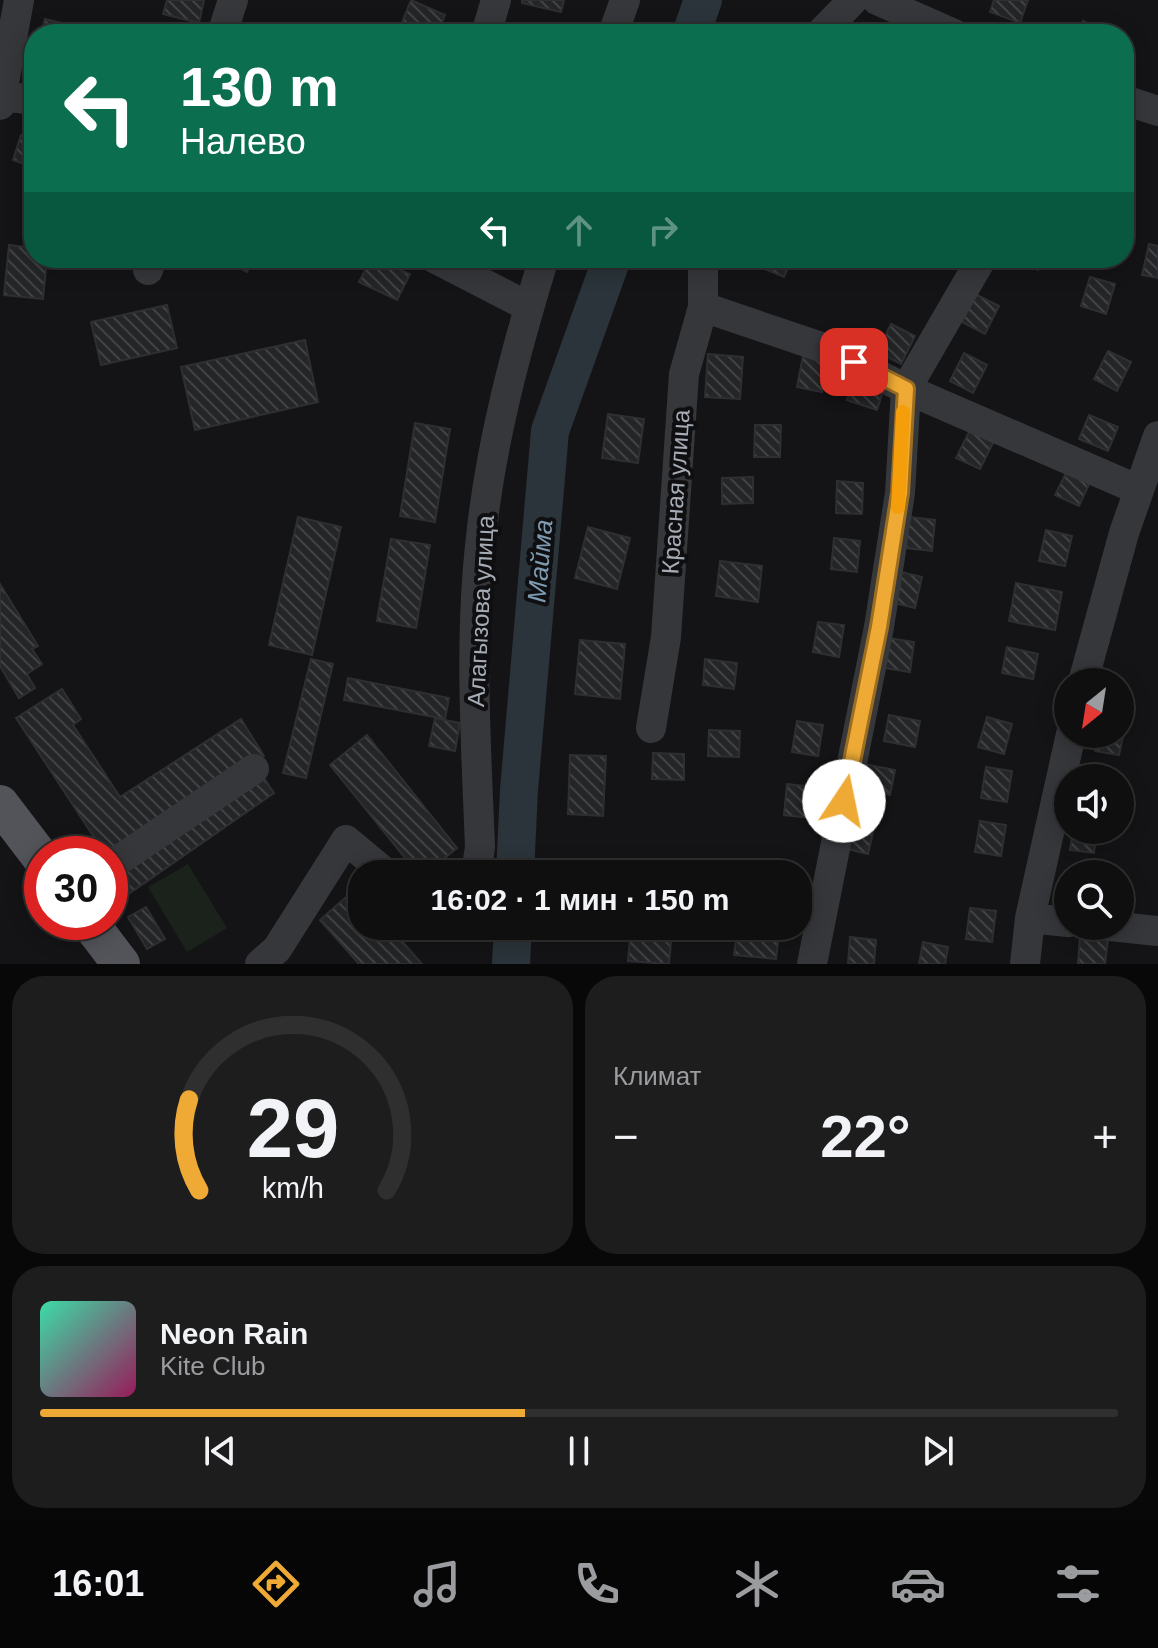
<!DOCTYPE html>
<html lang="ru">
<head>
<meta charset="utf-8">
<style>
	body { margin:0; font-family:Helvetica,sans-serif; background:#1d1d1e; color:#f1f3f6; height:100vh; display:flex; flex-direction:column; font-size:30px; white-space:nowrap }
	* { box-sizing:border-box; margin:0 }
	p { font-size:26px; color:#9b9c9f }
	.icon { flex:none; width:44px; height:44px; fill:none; stroke:currentColor; stroke-width:2; stroke-linecap:round; stroke-linejoin:round }
	.map { position:relative; height:964px; overflow:hidden }
	.details { display:flex; flex-direction:column; gap:12px; padding:12px; background:#080809; flex:1 }
	.details>* { flex:none }
	.banner { position:absolute; left:24px; top:24px; width:1110px; height:244px; border-radius:32px; box-shadow:0 4px 20px #0003,0 0 0 2px #2f2f30; background:#0b6e4f; color:#fff; overflow:hidden }
	.needle { width:52px; rotate:210deg }
	.buttons { position:absolute; left:1054px; top:668px; display:grid; gap:16px }
	.buttons a { display:grid; place-items:center; width:80px; height:80px; border-radius:50%; background:#0f0f10; box-shadow:0 4px 20px #0003,0 0 0 2px #2f2f30; font-size:40px }
	.speed { position:absolute; left:24px; top:836px; display:flex; gap:16px; font-size:40px; font-weight:700; text-align:center }
	.speed>* { display:grid; place-content:center; width:104px; height:104px; border-radius:50%; background:#0f0f10; box-shadow:0 4px 20px #0003,0 0 0 2px #2f2f30; line-height:1 }
	.speed .limit { border:12px solid #d22; background:#fff; color:#111 }
	.pin { position:absolute; display:grid; place-items:center; width:68px; height:68px; color:#fff; margin:-34px; border-radius:16px; box-shadow:0 4px 12px #0006 }
	.me { position:absolute; width:88px; margin:-44px; rotate:11deg; stroke-linejoin:round; filter:drop-shadow(0 0 6px #0008) }
	.turn { display:flex; align-items:center; gap:28px; height:168px; padding:0 24px; font-size:36px }
	.turn .icon { width:104px; height:104px; stroke-width:2.5 }
	.turn b { display:block; font-size:56px; line-height:68px }
	.lanes { display:flex; align-items:center; height:76px; padding:0 24px; background:#0003; justify-content:center; gap:40px; direction:ltr }
	.lanes .off { opacity:.35 }
	.big { font-size:60px; font-weight:700; line-height:1.1 }
	.details .tile { flex:1; display:flex; flex-direction:column; justify-content:center; gap:12px; min-width:0; padding:0 28px; border-radius:32px; background:#1d1d1e }
	.details .dial { align-items:center; gap:0 }
	.dial svg { height:208px; overflow:visible; fill:none; stroke:#2f2f30; stroke-width:7; stroke-linecap:round; text-anchor:middle }
	.dial text { fill:#f1f3f6; stroke:none }
	.song { display:flex; align-items:center; gap:24px }
	.cover { width:96px; height:96px; border-radius:12px; background:linear-gradient(135deg,hsl(160 70% 55%),hsl(330 70% 35%)) }
	.played { height:8px; border-radius:4px; background:linear-gradient(90deg,#eeaa35 45%,#2f2f30 45%) }
	.keys { display:flex; justify-content:space-around; direction:ltr }
	.heat { display:flex; justify-content:space-between; align-items:center; font-size:44px; direction:ltr }
	.details .tiles { flex:1; display:grid; gap:12px; grid-template-columns:1fr 1fr }
	.tile:last-child { grid-column:span 2 }
	.trip { position:absolute; left:348px; top:860px; width:464px; height:80px; border-radius:32px; background:#0f0f10; box-shadow:0 4px 20px #0003,0 0 0 2px #2f2f30; font-weight:700; line-height:80px; text-align:center }
	.tabs { display:flex; height:128px; justify-content:space-around; align-items:center; background:#060606; color:#9b9c9f }
	.tabs .icon { width:56px; height:56px }
	.tabs .active { color:#eeaa35 }
	.tabs b { font-size:36px; color:#f1f3f6 }
	.map>svg:first-child { display:block }
	.grass { fill:#1b211b }
	.lines { fill:none; stroke-linecap:round; stroke-linejoin:round }
	.river { stroke:#2b343a; stroke-width:38 }
	.building { fill:url(#building-back-hatch); stroke:#2e2f32; stroke-width:2 }
	.minor { stroke:#36373b; stroke-width:30 }
	.major { stroke:#52545a; stroke-width:38 }
	.route-casing { stroke:#9b6e22; stroke-width:20 }
	.route { stroke:#eeaa35; stroke-width:14 }
	.slow { stroke:#f59e0b; stroke-width:14 }
	.labels { text-anchor:middle; stroke-width:8; stroke-linejoin:round; paint-order:stroke }
	.street-label { font-size:24px; fill:#a6acb6; stroke:#0f0f11 }
	.water-label { font-size:26px; font-style:italic; fill:#7e9bb1; stroke:#0f0f11 }
</style>
</head>
<body>
<div class="map">
<svg width="1158" height="964" viewBox="0 0 1158 964">
	<defs>
		<pattern id="building-back-hatch" width="6" height="6" patternUnits="userSpaceOnUse" patternTransform="scale(2)"><rect width="6" height="6" fill="#242527"/><path d="M-1 5l2 2M0 0l6 6M5-1l2 2" fill="none" stroke="#414244"/></pattern>
	</defs>
	<rect width="100%" height="100%" fill="#141416"/>
	<path class="grass" d="M188,864L227,928L187,952L148,887Z"/>
	<g class="lines">
		<path class="river" d="M691,34L703,0
			M515,874L519,790L550,431L612,258
			M511,964L513,926"/>
	</g>
	<path class="building" d="M167,0H204L199,23L163,14Z
		M411,0L445,15L437,34H424L401,25Z
		M522,0H564L561,12L522,3Z
		M994,0H1028L1020,23L990,12Z
		M45,19L70,25L68,34H41Z
		M1083,21L1106,33V34H1077Z
		M260,23L288,34H256Z
		M21,135L34,139V167L13,160Z
		M1149,244L1158,246V278L1142,275Z
		M9,245L34,248V258H47L43,299L4,295Z
		M221,258H255L247,272Z
		M371,258L410,274L397,300L359,282Z
		M758,258H792L784,277L755,265Z
		M1014,258H1043L1038,270Z
		M1090,277L1115,284L1106,314L1081,306Z
		M975,294L999,306L985,334L962,322Z
		M167,305L177,348L101,365L91,322Z
		M891,324L915,336L901,364L877,352Z
		M305,340L318,402L195,430L181,367Z
		M1108,351L1131,362L1117,391L1094,379Z
		M964,353L987,365L973,393L950,381Z
		M708,354L743,357L740,399L705,397Z
		M803,356L828,361L822,392L797,387Z
		M855,375L885,385L877,410L847,400Z
		M608,414L644,419L638,463L602,458Z
		M1089,415L1118,427L1108,451L1079,439Z
		M415,423L450,429L435,522L400,516Z
		M755,425H781L780,457H754Z
		M970,430L994,441L980,469L956,458Z
		M1069,467L1092,478L1079,506L1055,495Z
		M753,477V503L722,504V478Z
		M837,481L863,483L862,514L836,513Z
		M298,517L341,527L312,655L269,645Z
		M909,517L935,520L932,551L906,548Z
		M588,527L630,538L617,589L575,578Z
		M1046,530L1072,536L1065,566L1039,561Z
		M834,538L860,541L857,572L831,569Z
		M391,539L430,545L416,628L377,621Z
		M720,561L762,566L758,602L716,596Z
		M897,571L922,577L915,608L890,602Z
		M1016,583L1062,592L1055,630L1009,621Z
		M0,584L38,646L32,649L42,664L27,674L35,688L19,698L0,666Z
		M818,622L844,625L839,657L813,652Z
		M889,638L914,642L910,672L884,668Z
		M580,640L625,644L620,699L575,694Z
		M1007,647L1038,654L1033,679L1002,673Z
		M311,659L333,664L306,778L283,773Z
		M705,659L737,663L734,689L703,685Z
		M348,678L449,698L445,719L344,700Z
		M62,689L81,719L73,725L120,797L241,719L264,756L110,855L105,854L16,718Z
		M889,715L920,721L915,747L884,741Z
		M987,717L1012,724L1004,754L978,747Z
		M435,718L460,723L455,751L429,746Z
		M797,721L823,725L818,756L792,752Z
		M1120,726L1125,727L1119,755L1095,751L1099,734H1120Z
		M709,730L740,731L739,757L708,756Z
		M367,735L457,848L425,874H418L330,765Z
		M653,753L684,754V780L652,779Z
		M570,755L606,756L603,816L568,814Z
		M864,764L895,770L890,795L859,789Z
		M1077,764L1105,770L1103,778H1074Z
		M986,767L1012,771L1007,802L981,798Z
		M260,772L274,793L127,895L113,875Z
		M787,784L813,787L810,818L784,815Z
		M849,818L875,824L868,854L843,848Z
		M980,821L1006,825L1001,856L975,852Z
		M1073,830H1097L1094,853L1070,850Z
		M703,865L735,866L734,874H703Z
		M770,865L796,868L795,874H769Z
		M355,889L362,896V926H389L422,964H359L320,920Z
		M146,907L165,939L147,949L128,917Z
		M970,908L996,911L992,942L966,939Z
		M738,926H780L776,959L734,955Z
		M631,927L672,931L669,964L628,961Z
		M850,937L876,940L874,964H848Z
		M1080,937L1108,939L1105,964H1078Z
		M923,942L948,947L945,964H919Z"/>
	<g class="lines">
		<path class="minor" d="M877,0L954,34
			M222,34L233,0
			M486,34L496,0
			M613,34L625,0
			M820,34L853,0
			M2,96L34,100
			M1124,100L1158,111
			M0,105L19,0
			M434,258L529,307
			M148,270L152,258
			M703,307L827,349L906,389L1139,490
			M1083,682L1124,533L1158,436
			M651,728L666,637L684,374L703,307V258
			M110,866L254,769
			M476,874L480,847C476,743 469,640 481,537C491,442 516,349 544,258
			M1030,918L1068,922
			M1110,926L1158,931
			M260,964L277,949L346,840L387,874
			M812,964L879,627L900,493L906,389L982,258
			M1025,964L1030,918L1071,734"/>
		<path class="major" d="M0,804L42,859
			M89,922L121,964"/>
	</g>
	<g class="lines">
		<g class="route-casing">
			<path id="route" d="M844,801L879,627L900,493L906,389L854,362"/>
		</g>
		<use href="#route" class="route"/>
		<path class="slow" d="M898,507L903,412"/>
	</g>
	<g class="labels">
		<g class="street-label">
			<text transform="translate(676 492) rotate(-86)" y="8">Красная улица</text>
			<text transform="translate(481 611) rotate(-87)" y="8">Алагызова улица</text>
		</g>
		<g class="water-label">
			<text transform="translate(540 561) rotate(-85)" y="9">Майма</text>
		</g>
	</g>
</svg>
<div class="buttons">
<a><svg class="needle" viewBox="-14 -14 28 28"><path d="M0-13l5 13h-10z" fill="#e53935"/><path d="M0 13l5-13h-10z" fill="#9b9c9f"/></svg></a>
<a><svg class="icon" aria-label="sound" viewBox="0 0 24 24"><path d="M4 9h4l5-4v14l-5-4H4zM17 9q2 3 0 6"/></svg></a>
<a><svg class="icon" aria-label="search" viewBox="0 0 24 24"><circle cx="10" cy="10" r="6"/><path d="M15 15l6 6"/></svg></a>
</div>
<div class="speed"><div class="limit">30</div></div>
<div class="pin" style="left:854px;top:362px;background:#d93025"><svg class="icon" aria-label="arrive" viewBox="0 0 24 24"><path d="M6 21V4h12l-3 4 3 4H6"/></svg></div>
<svg class="me" style="left:844px;top:801px" viewBox="-20 -20 40 40"><circle r="19" fill="#fff"/><path d="M0-13L10 11 0 6-10 11z" fill="#eeaa35"/></svg>
<div class="trip">16:02 · 1 мин · 150 m</div>
<div class="banner">
<div class="turn"><svg class="icon" aria-label="left" viewBox="0 0 24 24"><path d="M17 20v-9H6M10 6l-5 5 5 5"/></svg><div><b>130 m</b>Налево</div></div>
<div class="lanes"><svg class="icon" aria-label="left" viewBox="0 0 24 24"><path d="M17 20v-9H6M10 6l-5 5 5 5"/></svg><svg class="icon off" aria-label="ahead" viewBox="0 0 24 24"><path d="M12 20V5M6 11l6-6 6 6"/></svg><svg class="icon off" aria-label="right" viewBox="0 0 24 24"><path d="M7 20v-9h11M14 6l5 5-5 5"/></svg></div>
</div>
</div>
<section class="details">
<div class="tiles">
<div class="tile dial"><svg viewBox="0 0 100 80">
<path d="M14 69A42 42 0 1 1 86 69"/>
<path d="M14 69A42 42 0 0 1 10 34" stroke="#eeaa35"/>
<text x="50" y="56" font-size="32" font-weight="700">29</text>
<text x="50" y="72" font-size="11">km/h</text>
</svg></div>
<div class="tile"><p>Климат</p>
<div class="heat"><a>−</a><b class="big">22°</b><a>+</a></div>
</div>
<div class="tile">
<div class="song"><i class="cover"></i><div><b>Neon Rain</b><p>Kite Club</p></div></div>
<div class="played"></div>
<div class="keys"><svg class="icon" aria-label="previous" viewBox="0 0 24 24"><path d="M18 5L8 12l10 7zM5 5v14"/></svg><svg class="icon" aria-label="pause" viewBox="0 0 24 24"><path d="M8 5v14M16 5v14"/></svg><svg class="icon" aria-label="next" viewBox="0 0 24 24"><path d="M6 5l10 7-10 7zM19 5v14"/></svg></div>
</div>
</div>
</section>
<nav class="tabs">
<b>16:01</b>
<svg class="icon active" aria-label="directions" viewBox="0 0 24 24"><path d="M12 3l9 9-9 9-9-9zM9 14v-3h6M13 9l2 2-2 2"/></svg>
<svg class="icon" aria-label="music" viewBox="0 0 24 24"><path d="M9 18V5l10-2v13"/><circle cx="6" cy="18" r="3"/><circle cx="16" cy="16" r="3"/></svg>
<svg class="icon" aria-label="phone" viewBox="0 0 24 24"><path d="M5 4h4l2 5-3 2q2 4 5 5l2-3 5 2v4C11 20 4 13 5 4z"/></svg>
<svg class="icon" aria-label="climate" viewBox="0 0 24 24"><path d="M12 3v18M4 7l16 10M4 17L20 7"/></svg>
<svg class="icon" aria-label="car" viewBox="0 0 24 24"><path d="M5 17H2v-5l4-1 3-4h7l3 4 3 1v5h-3M9 17h6M6 11h13"/><circle cx="7" cy="17" r="2"/><circle cx="17" cy="17" r="2"/></svg>
<svg class="icon" aria-label="filters" viewBox="0 0 24 24"><path d="M4 7h16M4 17h16"/><circle cx="9" cy="7" r="2"/><circle cx="15" cy="17" r="2"/></svg>
</nav>
</body>
</html>
